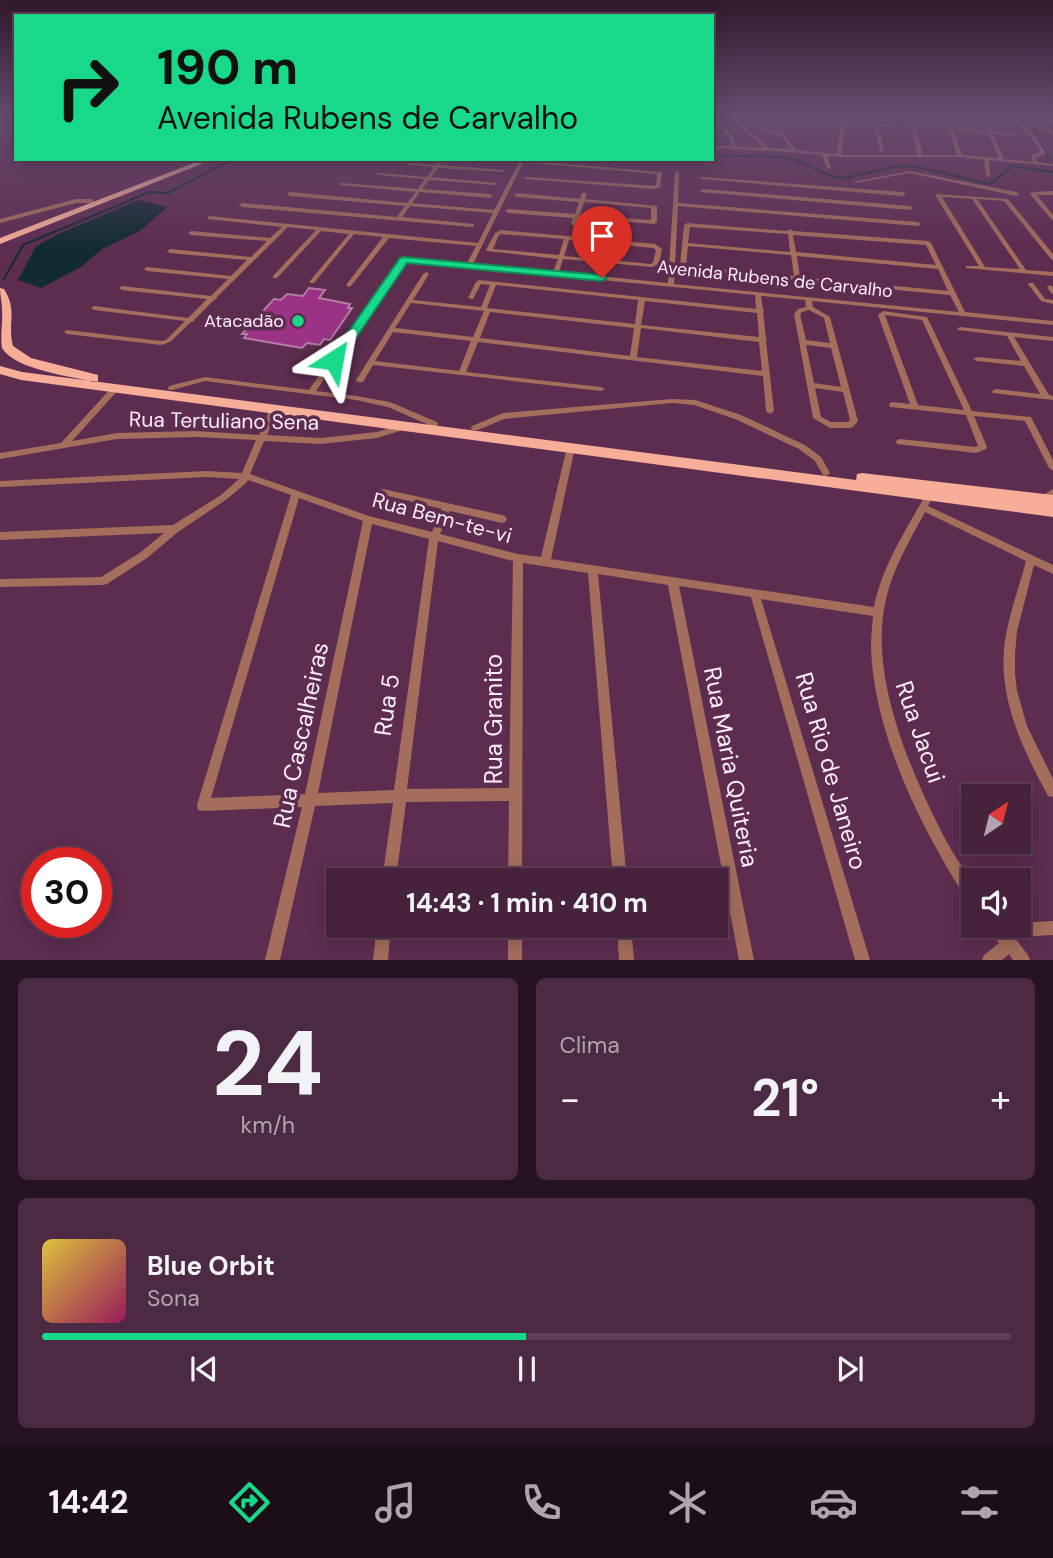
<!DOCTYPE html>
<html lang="pt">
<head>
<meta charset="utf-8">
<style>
	body { margin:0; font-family:"DM Sans",sans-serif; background:#4d2a43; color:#f1f3f6; height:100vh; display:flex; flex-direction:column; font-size:26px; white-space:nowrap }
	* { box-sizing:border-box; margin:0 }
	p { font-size:23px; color:#b0a4af }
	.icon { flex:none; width:38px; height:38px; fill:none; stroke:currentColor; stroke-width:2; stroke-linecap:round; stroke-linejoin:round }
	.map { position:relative; height:960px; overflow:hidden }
	.drawer { display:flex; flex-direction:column; gap:18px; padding:18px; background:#261321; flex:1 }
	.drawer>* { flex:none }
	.guide { position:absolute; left:14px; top:14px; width:700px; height:147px; border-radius:0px; box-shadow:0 4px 18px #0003,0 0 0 2px #5e3f56; background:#17d989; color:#111; overflow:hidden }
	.needle { width:46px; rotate:35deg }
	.buttons { position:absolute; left:961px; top:784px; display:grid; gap:14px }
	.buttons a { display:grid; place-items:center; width:70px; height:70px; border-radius:0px; background:#46223c; box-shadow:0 4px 18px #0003,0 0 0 2px #5e3f56; font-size:35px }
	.speed { position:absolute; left:21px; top:847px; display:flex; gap:14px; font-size:35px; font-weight:700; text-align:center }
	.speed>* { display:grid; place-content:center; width:91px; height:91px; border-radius:50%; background:#46223c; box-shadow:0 4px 18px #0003,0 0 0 2px #5e3f56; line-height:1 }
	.speed .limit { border:10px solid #d22; background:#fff; color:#111 }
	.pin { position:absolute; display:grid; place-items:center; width:60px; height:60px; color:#fff; margin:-72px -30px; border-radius:50% 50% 50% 0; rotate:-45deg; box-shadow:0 0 7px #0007 }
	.pin .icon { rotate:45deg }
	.me { position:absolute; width:77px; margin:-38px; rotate:34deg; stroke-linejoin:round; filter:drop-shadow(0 0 5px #0008) }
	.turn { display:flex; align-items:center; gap:24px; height:147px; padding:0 28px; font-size:32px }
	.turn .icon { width:91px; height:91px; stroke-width:2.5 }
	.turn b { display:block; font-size:49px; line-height:60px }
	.big { font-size:52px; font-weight:700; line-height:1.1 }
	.drawer .widget { flex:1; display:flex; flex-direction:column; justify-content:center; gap:10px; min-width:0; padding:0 24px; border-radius:10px; background:#4d2a43 }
	.drawer .dial { align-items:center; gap:0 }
	.dial b { font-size:91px; line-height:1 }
	.song { display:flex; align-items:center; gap:21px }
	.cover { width:84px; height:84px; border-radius:10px; background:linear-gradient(135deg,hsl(50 70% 55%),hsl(330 70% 35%)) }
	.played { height:7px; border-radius:4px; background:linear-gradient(90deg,#17d989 50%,#5e3f56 50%) }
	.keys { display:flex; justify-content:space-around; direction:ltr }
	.heat { display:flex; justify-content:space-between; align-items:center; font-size:38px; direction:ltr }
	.drawer .tiles { flex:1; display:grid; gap:18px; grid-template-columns:1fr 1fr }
	.widget:last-child { grid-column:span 2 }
	.trip { position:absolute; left:326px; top:868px; width:402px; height:70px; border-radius:0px; background:#46223c; box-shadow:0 4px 18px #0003,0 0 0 2px #5e3f56; font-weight:700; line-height:70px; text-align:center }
	.dock { display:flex; height:112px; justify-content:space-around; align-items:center; background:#1c0e18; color:#b0a4af }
	.dock .icon { width:49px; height:49px }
	.dock .selected { color:#17d989 }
	.dock b { font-size:32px; color:#f1f3f6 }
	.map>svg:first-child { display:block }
	.water { fill:#112b31 }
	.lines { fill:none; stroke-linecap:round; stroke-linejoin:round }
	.stream { stroke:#112b31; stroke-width:2 }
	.building { fill:#9c3285; stroke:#b47ea5; stroke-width:2 }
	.minor { fill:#a46d5c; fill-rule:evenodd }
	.trunk { fill:#f6ae98; fill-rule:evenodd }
	.route { fill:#17d989; stroke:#0f8d59; stroke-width:2 }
	.poi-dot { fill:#17d989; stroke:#5d2d50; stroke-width:2.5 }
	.labels { text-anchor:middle; stroke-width:7; stroke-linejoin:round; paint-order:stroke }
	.far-street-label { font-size:18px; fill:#fdebf7; stroke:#5d2d50 }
	.far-poi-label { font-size:18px; fill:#fdebf7; stroke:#5d2d50; text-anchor:end }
	.street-label { font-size:21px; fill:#fdebf7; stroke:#5d2d50 }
	.near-street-label { font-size:24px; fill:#fdebf7; stroke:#5d2d50 }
</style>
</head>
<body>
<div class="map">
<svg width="1053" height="960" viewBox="0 0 1053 960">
	<rect width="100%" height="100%" fill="#5d2d50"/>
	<path class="water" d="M139,200L167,207L140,231L102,249L81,267L41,288L18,280L36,246L58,234Z"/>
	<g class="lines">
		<path class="stream" d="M1015,116L1033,128L1048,158L1047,163
			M712,155L782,157L798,161L831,176L845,178L898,166L917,167L990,184L1013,166L1053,172
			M4,279L23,245L150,192L168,193L233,159"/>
	</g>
	<path class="building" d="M309,288L325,290L319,298L350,304L348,308H352L330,340L324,339L320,345L307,343L302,348L244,338L247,334H242L274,299L281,300L287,294L303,296Z"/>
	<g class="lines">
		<path class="minor" d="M728,116H733L769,148L791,149L781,136L769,134L750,116H754L772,132L779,133L765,116H769L796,150L837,154L842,116H846L845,126L978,118V116C986,117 988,124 992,131L1018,135L1016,136L993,134L1004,159L1033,162L1031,155L1041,152L1028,133L1008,116C1026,119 1037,139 1046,153L1036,157L1037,162L1053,164V166L989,160L990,176L988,177L986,176L984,160L960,157H839L827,156L831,168L829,169L827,168L822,155C785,151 749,150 712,148V146H732L728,136L712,121V118L732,135L736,147L764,148ZM980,120L984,124L987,131L942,126L940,127L948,129L957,155H923L914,124ZM911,124L918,155H841L845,128L874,126L880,151L882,152L884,151L878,126ZM953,129L988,133L999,158L962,155Z
			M1031,116H1037L1053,121V123L1045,125L1053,133V136L1040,125L1048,122Z
			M439,159H444L440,165L504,170L506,171L504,172L438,168L431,177L496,183L498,184L496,185L429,180L422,189L490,194L493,196L490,198L420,192L412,203L494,210L521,159H525L473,264L553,272L558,259L487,251L486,250L495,233L501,230L655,244L662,249L659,264L652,267L563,259L559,272L668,283L675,172L677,171L679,172L678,203L918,222L921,224L918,226L678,206L674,284L959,312L950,295L686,270L680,266L684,225L687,223L787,231L790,229L793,231L928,241L931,243L965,312L1053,321V325L812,301L813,307L830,317L858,421L853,427L850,428H830L813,418L794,314L798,309L806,307L805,300L761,296L763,309L764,311L763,312L766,338L767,340L766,341L774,411L770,414L766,411L763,376L478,342L466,372L601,387L605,389L601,391L373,365L363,382H357L356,380L423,274L426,272L429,274L413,300L481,307L490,285L481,284L473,299L468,298L476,282L479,280L756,309L755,295L408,261L402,263L316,391L356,396L390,402L437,422L438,424L437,426H431L388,407L356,400L205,381L172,390H169L168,388L169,386L205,377L309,390L398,261L407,257L467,263L476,246L389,238L351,286L349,287L346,285L383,237L354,234L314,283H310V281L349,234L321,231L277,278H273V276L316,230L288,227L217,297L216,299L214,300L195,319L194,321L191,322L170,342L161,345L67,334L64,332L67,330L161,341L166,340L185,321L94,310L91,308L94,306L188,318L207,299L122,290L119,288L122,286L211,296L228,279L147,271L144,269L147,267L231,276L247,260L170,253L167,251L170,249L251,257L267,241L191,235L188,233L191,231L270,238L282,227L208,219V217L210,216L478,243L493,213L410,206L402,217L474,224V226L472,227L242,207L239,205L242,203L397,217L405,206L290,196L287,194L290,192L407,203L416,192L341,185L339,184L341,183L418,189L425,179L378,175L376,174L378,173L427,177L434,167L409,165L407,164L409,163L436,165ZM690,227L788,234L790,252L688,243ZM502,234L564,239L559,255L493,249L499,235ZM793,235L926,245L936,265L796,252ZM569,240L609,244L605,260L564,256ZM614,244L653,248L656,250L653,263L650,264L611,260ZM688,246L791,255L794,276L688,266L686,265ZM797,256L938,269L948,291L800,277ZM496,285L638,300L635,324L487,308ZM645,301L757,313L759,337L641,325ZM411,303L484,311L473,337L395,328ZM809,310L824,318L830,343L806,340L800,314L802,312ZM490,312L634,328L630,356L480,338ZM641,328L759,342L762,371L637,357ZM393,332L471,341L459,371L375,361ZM806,345L831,348L841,387L814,383ZM815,388L843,392L850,420L848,422H831L821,417Z
			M499,159H513V160L511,161Z
			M533,161L660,172L662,173L660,187L654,189L525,179V178L527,177L656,186L657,174L531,163V162Z
			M910,171L1016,192L1019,194L1016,196L910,173L855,183L853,182Z
			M703,177L903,192L906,194L903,196L701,179V178Z
			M703,189L910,206L913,208L910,210L701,192L700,191Z
			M1053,191V195H1037L1053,215V220L1051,219L1030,194L1033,192Z
			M584,192L587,194L585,199L657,206V222L654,224L579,218L577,224L574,226L571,224L573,218L508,213L505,211L508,209L575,214L579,202L517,197L514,195L517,193L580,199L581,194ZM584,202L651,208V220L580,215Z
			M936,194L1008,199L1053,254V260L1051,259L1004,201L977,199L1026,270L1053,272V276L966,268V266H979L935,195ZM942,197L972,199L1020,269L985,267Z
			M76,199H91L94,201L91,203H76L0,223V219Z
			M1029,283H1033L1045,299L1053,300V304L1041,301L1028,284Z
			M1050,285L1053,287V294L1051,293L1047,287Z
			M883,311L927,317L972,411L1031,417L1053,460V471L1049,468L1025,421L974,416L987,447L986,449L976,453L897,444L896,442L897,440L900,439L975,447L978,446L966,415L890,407L889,405L890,403L893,402L910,404L878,315ZM885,315L922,320L964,410L918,405Z
			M960,327L1053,337V341L1014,337L1049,395L1053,396V400L993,393L992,391L996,389L1040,394L1024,366L977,361L973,359L977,357L1021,361L1007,336L958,330L957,329Z
			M113,386H116L120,388L72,441L117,433L196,431L259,435L270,409L274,406L278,409L267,435L321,438L377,432L406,423L409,424L410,426L409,428L377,438L321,444L264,441L250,474L369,516L432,532L442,509L380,494L379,492L380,490L383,489L502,515L505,516L507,519L505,522L502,523L450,511L440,534L518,554L541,557L567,447L568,445H574L575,447L551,559L874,607C882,566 906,530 926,494H932L933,496L928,506L1053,565V574L1034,565L1017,631L1015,654V673L1017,691L1027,726L1053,779V797L1048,796C1022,748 997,696 1005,641C1009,614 1019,588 1026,561L925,512C910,540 893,568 886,599C869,671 906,760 937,823C944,837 952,852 961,865C964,871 970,877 972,883C974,889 973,898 973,904L968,902C922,829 874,736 871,648C871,637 872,626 873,616L761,599L870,960H855L751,597L679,586L754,960H739L668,585L598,574L627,880H613L588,573L523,563L522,880H508L509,801L406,802L396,880H382L393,803L315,806L280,960H265L302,807L203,811L198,810L197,805L291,495L248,480L246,483L227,499L178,532L147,558L107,584L103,585L0,587V579L101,577L141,552L164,533L0,540V532L173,525L221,495L239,479L207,477L0,487V481L207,471L242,473L256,440L196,437L117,439L0,459V453L61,443ZM299,498L363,521L305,794L211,798ZM372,524L429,539L394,790L318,793ZM438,541L513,561L509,788L407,789Z
			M672,399L695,400L741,415L805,445L821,457L830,473L826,476L823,475L815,461L799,449L735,419L694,405L672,403L504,419L478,430H472L471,428L472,426L503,413Z
			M1053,489V497L1048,500L1050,503L1048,505H1042L1039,499L1040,497Z
			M1053,921V935L1014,937L1028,955L1030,960H1013L1009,954L1002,960H982L984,955L999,943L990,931L988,926H1018V923Z
			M377,926H391L388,960H373Z
			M508,926H522V960H508Z
			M617,926H631L634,960H619Z"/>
		<path class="trunk" d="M204,159H214L0,244V238Z
			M0,288L4,289C18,311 7,324 13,346L31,358L98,375V381L94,382C71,376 15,370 2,348C0,337 3,322 2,310C2,302 0,296 0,288Z
			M0,366L22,372L856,480L857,474L862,473L1053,495V517L21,380L0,374Z"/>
	</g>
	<linearGradient id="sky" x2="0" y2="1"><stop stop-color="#33192c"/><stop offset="0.46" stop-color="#674c6f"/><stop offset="1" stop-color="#674c6f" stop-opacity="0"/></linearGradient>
	<rect width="1053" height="250" fill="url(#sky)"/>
	<path class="route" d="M404,257L602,275L607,278L602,281L407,263L339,363H330V358L400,258Z"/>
	<circle class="poi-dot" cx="298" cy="321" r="7"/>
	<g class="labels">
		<g class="far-street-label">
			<text transform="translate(775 279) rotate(6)" y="6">Avenida Rubens de Carvalho</text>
		</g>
		<g class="far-poi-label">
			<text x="284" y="327">Atacadão</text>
		</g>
		<g class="street-label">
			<text transform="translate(224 421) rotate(1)" y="7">Rua Tertuliano Sena</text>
			<text transform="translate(442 518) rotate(15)" y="7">Rua Bem-te-vi</text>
		</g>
		<g class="near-street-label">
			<text transform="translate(387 705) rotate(-82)" y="8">Rua 5</text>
			<text transform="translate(494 719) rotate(-90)" y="8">Rua Granito</text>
			<text transform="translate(920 732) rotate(71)" y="8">Rua Jacui</text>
			<text transform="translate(301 735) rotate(-78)" y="8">Rua Cascalheiras</text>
			<text transform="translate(731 767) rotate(79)" y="8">Rua Maria Quiteria</text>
			<text transform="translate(831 771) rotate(74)" y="8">Rua Rio de Janeiro</text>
		</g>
	</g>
</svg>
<div class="buttons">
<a><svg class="needle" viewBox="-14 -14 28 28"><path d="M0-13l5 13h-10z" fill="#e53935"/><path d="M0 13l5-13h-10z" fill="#b0a4af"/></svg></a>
<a><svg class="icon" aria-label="sound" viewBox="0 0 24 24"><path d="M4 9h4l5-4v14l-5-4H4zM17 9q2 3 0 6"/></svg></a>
</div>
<div class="speed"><div class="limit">30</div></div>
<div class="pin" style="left:602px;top:278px;background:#d93025"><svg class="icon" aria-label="arrive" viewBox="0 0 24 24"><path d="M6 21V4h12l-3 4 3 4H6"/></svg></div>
<svg class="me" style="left:334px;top:360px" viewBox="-20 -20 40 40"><path d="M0-17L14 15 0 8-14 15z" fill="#17d989" stroke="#fff" stroke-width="4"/></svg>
<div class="trip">14:43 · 1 min · 410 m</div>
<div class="guide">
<div class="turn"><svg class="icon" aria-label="right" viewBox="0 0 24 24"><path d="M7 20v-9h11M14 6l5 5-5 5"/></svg><div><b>190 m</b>Avenida Rubens de Carvalho</div></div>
</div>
</div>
<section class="drawer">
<div class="tiles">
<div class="widget dial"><b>24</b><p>km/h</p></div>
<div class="widget"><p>Clima</p>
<div class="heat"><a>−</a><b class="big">21°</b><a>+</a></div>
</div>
<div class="widget">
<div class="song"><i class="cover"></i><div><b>Blue Orbit</b><p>Sona</p></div></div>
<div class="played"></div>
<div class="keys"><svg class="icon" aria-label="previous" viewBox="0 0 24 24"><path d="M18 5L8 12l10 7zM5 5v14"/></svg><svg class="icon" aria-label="pause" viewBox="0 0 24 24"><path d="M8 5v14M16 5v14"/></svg><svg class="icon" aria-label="next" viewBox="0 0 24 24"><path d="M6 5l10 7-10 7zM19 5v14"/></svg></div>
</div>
</div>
</section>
<nav class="dock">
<b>14:42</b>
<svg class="icon selected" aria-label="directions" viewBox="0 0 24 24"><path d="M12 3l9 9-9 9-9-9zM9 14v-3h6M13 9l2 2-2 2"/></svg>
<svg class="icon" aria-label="music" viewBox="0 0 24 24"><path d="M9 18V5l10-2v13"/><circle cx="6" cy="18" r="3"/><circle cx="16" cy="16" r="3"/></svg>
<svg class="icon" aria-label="phone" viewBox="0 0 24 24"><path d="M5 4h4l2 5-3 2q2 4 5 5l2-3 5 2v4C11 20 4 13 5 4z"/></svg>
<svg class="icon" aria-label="climate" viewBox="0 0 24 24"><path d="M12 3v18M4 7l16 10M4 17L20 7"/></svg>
<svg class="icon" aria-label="car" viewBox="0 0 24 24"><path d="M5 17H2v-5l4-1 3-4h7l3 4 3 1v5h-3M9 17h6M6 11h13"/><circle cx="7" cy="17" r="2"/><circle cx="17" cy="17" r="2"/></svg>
<svg class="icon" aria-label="filters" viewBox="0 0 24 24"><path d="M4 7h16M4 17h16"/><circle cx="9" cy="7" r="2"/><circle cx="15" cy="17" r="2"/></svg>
</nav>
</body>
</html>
